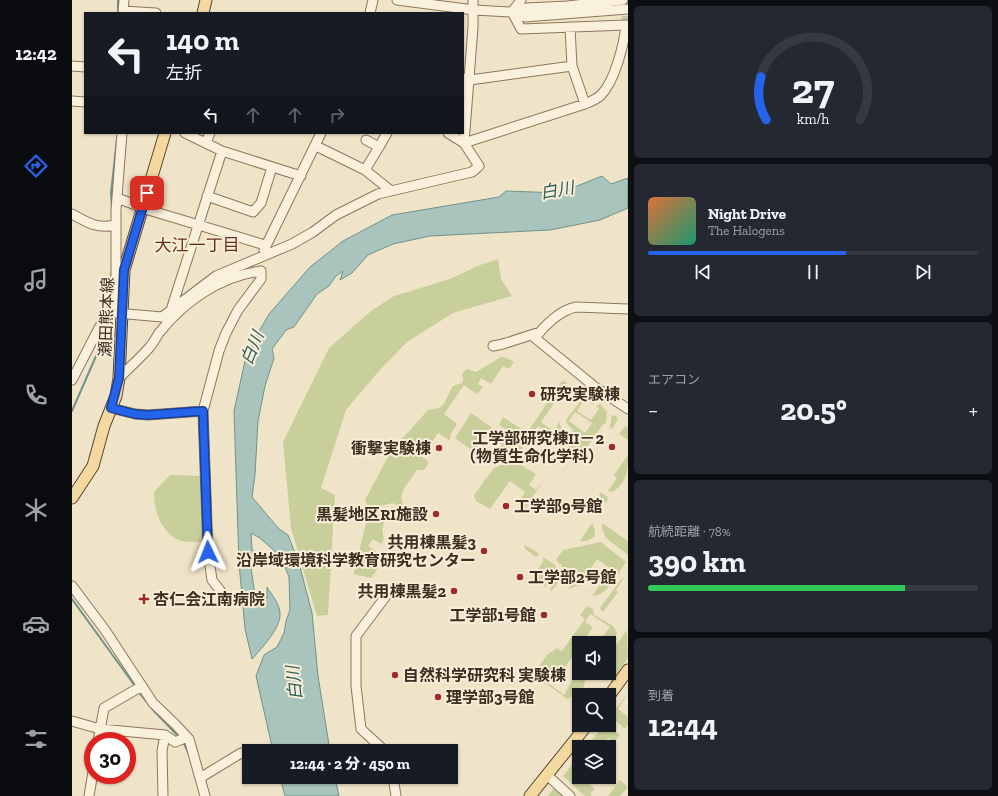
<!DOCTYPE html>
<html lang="ja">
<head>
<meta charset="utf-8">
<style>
	body { margin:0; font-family:"Zilla Slab","Noto Sans JP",serif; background:#242831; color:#f1f3f6; height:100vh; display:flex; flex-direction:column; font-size:15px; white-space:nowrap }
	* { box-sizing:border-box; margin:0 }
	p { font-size:13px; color:#9ea1a6 }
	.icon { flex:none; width:22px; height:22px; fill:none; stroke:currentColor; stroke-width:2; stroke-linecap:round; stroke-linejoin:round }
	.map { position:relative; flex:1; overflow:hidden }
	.sheet { display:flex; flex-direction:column; gap:6px; padding:6px; background:#0d0f14; width:370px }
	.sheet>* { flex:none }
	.hud { position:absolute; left:12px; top:12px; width:380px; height:122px; border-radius:0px; box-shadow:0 1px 3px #0004; background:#171b24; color:#f1f3f6; overflow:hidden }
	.tools { position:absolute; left:500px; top:636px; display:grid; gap:8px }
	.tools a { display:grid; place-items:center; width:44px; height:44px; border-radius:0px; background:#171b24; box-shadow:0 1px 3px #0004; font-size:20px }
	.speed { position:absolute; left:12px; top:732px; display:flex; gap:8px; font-size:20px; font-weight:700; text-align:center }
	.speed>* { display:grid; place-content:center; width:52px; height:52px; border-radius:50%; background:#171b24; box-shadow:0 1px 3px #0004; line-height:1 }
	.speed .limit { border:6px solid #d22; background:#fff; color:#111 }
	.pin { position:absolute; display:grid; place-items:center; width:34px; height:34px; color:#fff; margin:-17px; border-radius:8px; box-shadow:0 2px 6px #0006 }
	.me { position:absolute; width:44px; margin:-22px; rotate:358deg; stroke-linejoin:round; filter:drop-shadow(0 0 3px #0008) }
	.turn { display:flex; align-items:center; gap:14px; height:84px; padding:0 16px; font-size:18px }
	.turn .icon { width:52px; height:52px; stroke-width:2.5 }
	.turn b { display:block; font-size:28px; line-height:34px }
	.lanes { display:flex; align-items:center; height:38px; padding:0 16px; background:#0003; justify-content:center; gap:20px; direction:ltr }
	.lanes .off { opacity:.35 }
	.big { font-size:30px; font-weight:800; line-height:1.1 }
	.sheet .card { flex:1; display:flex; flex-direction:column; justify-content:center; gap:6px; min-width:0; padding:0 14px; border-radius:6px; background:#242831 }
	.sheet .dial { align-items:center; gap:0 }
	.dial svg { height:104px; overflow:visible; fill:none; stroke:#363941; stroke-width:7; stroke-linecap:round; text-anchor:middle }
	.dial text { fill:#f1f3f6; stroke:none }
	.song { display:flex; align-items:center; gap:12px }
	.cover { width:48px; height:48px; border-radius:6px; background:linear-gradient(135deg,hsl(20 70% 55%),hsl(160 70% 35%)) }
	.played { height:4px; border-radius:2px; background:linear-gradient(90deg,#2563eb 60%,#363941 60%) }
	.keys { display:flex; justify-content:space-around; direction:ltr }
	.heat { display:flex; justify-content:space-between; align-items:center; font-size:22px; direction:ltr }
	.charge { height:6px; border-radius:3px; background:linear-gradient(90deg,#34c759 78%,#363941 0) }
	.trip { position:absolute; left:170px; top:744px; width:216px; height:40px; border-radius:0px; background:#171b24; box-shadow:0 1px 3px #0004; font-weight:800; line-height:40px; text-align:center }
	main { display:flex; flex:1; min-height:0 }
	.dock { display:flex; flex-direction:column; width:72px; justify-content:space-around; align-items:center; background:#090b0e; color:#9ea1a6 }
	.dock .icon { width:28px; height:28px }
	.dock .selected { color:#2563eb }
	.dock b { font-size:18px; color:#f1f3f6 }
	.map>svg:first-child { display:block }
	.green { fill:#c9cf9b; fill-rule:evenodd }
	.water { fill:#a9c4bc; stroke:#6f938a }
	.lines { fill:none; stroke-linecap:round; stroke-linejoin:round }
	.stream { stroke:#6f938a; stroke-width:2 }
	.minor-tunnel { stroke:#ccc0a6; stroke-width:9; stroke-dasharray:9 4.5; stroke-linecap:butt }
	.minor-casing { stroke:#8d765c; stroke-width:11 }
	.major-casing { stroke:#5b4430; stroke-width:13 }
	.minor { stroke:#faf1dc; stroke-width:9 }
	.major { stroke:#f3d9a0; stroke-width:11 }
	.route-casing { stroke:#184099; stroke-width:10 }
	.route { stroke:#2563eb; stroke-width:7 }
	.poi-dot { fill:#9e2a2b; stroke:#f7eed8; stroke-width:1.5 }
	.labels { text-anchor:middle; stroke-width:4; stroke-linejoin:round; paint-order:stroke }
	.street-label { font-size:16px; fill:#3d2e20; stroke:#f7eed8 }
	.poi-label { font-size:16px; font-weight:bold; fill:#3d2e20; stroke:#f7eed8; text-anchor:start }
	.water-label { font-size:17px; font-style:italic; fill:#2f5d5a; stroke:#f7eed8 }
	.neighbourhood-label { font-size:17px; fill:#6b2e1e; stroke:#f7eed8 }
</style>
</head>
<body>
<main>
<nav class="dock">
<b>12:42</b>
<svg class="icon selected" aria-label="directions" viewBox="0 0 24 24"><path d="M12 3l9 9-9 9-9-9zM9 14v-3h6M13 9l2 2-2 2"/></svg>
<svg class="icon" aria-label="music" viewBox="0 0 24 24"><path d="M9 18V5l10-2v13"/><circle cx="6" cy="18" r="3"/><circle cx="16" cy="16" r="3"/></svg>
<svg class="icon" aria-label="phone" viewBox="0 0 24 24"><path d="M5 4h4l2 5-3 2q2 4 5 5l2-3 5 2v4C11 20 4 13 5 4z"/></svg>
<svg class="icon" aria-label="climate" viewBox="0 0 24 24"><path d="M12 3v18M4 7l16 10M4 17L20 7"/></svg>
<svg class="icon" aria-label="car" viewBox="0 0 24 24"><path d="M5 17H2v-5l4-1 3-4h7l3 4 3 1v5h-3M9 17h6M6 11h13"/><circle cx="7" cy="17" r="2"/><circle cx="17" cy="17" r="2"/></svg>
<svg class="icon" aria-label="filters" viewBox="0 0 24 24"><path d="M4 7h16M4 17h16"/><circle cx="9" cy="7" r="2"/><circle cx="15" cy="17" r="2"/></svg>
</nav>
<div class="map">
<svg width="556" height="796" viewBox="0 0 556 796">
	<rect width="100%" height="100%" fill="#f0e4c8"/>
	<path class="green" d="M426,259L429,279L440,296L381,313L335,342L306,372L274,410L249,488L263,495L256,615L245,616L219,528L211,442L257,348L299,311L322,296L378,279L408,265Z
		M429,357L435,358L442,362L437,369L431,366L419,384L409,378L406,384L411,387L405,394L392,385L372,414L385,424L378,435V441L366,433L350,457L357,462L352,470H345C338,482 324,493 332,506L330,509L321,503L308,506L304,510L306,512L303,516L307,519L310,516L313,519L310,530L312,539L309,544L301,539L296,546L304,551L301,556L296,554L293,559L307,567L299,578L281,574L282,572L297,511L293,500L319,451L356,410L367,408L371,405L381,386L390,383L391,380L390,374L395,369L404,372Z
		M493,381L495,383L491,389L496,392L491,399L487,396L469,422L481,431L488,422V426L494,431L491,434H486L479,443L476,440L480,435L466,426L448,452L462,462L460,465L443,454V451L489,382Z
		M513,395L521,400L522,405L513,399L505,411L519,420L527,409L524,406L528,404L535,412L534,424L532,423L511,453L502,456L486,479L500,458L495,454V442L501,430L495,424L494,420ZM503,412L520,423L513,433L497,421Z
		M399,413L422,429L418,436L414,434L402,452L383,438Z
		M540,415L544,416L546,419L540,429L538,427Z
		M431,417L449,429L444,436L427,425Z
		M553,426L556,427V440L547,434Z
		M426,432L439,440C442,454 426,457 418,463L430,445L422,439Z
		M556,455C556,469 555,484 540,492L536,491L545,478L542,475Z
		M441,460L464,474L457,485L464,490L472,480L454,507L457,509L456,511L445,504L453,492L438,481L418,509L404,501L402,495L422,468Z
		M98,475L132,476L134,542C126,542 113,543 106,540C88,530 82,511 82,492Z
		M528,492L536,497L535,503L521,499L524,496L527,498Z
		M520,523L523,530L522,537L515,541H508Z
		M530,523L556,541V555L534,538L530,529Z
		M529,542L554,562C546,573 535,597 520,596L539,569L525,559L507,585L496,589L499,585L489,578L480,591L478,590L491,567L484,560L491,550Z
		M452,545L465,552L467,555L464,557L453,549Z
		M471,557L483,565L485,570L473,587L460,578L471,562Z
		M554,575L544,590L546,592L531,612L528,608L547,582Z
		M515,606L521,609L522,615L541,626L545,633L537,648V643L526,642L538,627L518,614L513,622L521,627L510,643H507V647L484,680L478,676L475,682L492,695L502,677L504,678L507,673H512C511,677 513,680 513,683C512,690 501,698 495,699L476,685L463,679L460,676L475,655L485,648L490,651L513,619L508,615Z
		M555,630L556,658L540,682L533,673H537V655Z
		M556,693L546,709L556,717V725L553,729L538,716Z
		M532,725H535L548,735L542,742L536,738L528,747H514Z
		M507,756L506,774L523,789L518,794L520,796H513L491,776Z
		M548,780L556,787L548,796H536Z
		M484,785L496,796H476Z"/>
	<path class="water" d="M530,176L539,184L556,178V208L528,220L478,230L358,236L321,244L296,255L280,273L268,280L271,271L264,276L257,286L245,294L222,327L214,330L200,349L202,358L193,386L186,421L183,475L180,497L207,529L216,535L227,563L240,613L246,676L258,751H201L184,676L192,655L205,647L212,633L214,621L218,610L217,577L209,557L188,538L179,533L180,549L184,555L179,568L183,595L195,598V587C199,594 209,605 208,615C208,629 189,649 180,659L173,629L167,563L162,411L175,352L197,314L238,267L271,241L320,215L427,197L434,191L488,193Z
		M208,777H263L267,796H213Z"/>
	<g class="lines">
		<path class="stream" d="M46,0V13
			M40,208L39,193L45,139
			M0,411L38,324L40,264
			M0,599L63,686
			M66,691L83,712L107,737
			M111,742L117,754"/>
		<path class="minor-tunnel" d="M554,25L555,0"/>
		<g class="minor-casing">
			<path id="minor" d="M325,0L402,10L440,12L453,17L556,9
				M51,11L84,13
				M440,12L454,8L495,6L551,0
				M440,12L449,0
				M51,13L52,0
				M298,13L301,0
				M498,27L500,66L513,104
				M0,66L13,67
				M391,78L398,80L500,66
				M0,101L13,102
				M50,133L44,210V313L90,317L144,276L220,244L241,232L264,215L306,194L400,172L407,166L392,143L376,133
				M113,133L150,151L229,176
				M134,143L138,133
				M392,143L513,104C518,102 525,99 529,95C543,81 552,44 554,25L449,29L440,12
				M392,143L401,27V0
				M244,146L293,170L318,190
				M307,147L315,133
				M293,170L307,147L294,140
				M135,196L181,212L189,203L200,167
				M45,198L80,211L193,245
				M0,214C16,223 25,229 44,225
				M192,250L249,133
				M556,309L504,307C488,310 472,326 463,338L523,387L556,409
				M99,310L150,151
				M421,346L431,344L468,332
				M47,378C57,368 68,358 77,348C81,343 84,338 87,333C112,301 149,276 189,271V279L166,310L154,333L147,351L131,411L136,552L140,580L150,593
				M0,380L28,326
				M39,408L63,414L76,415L131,411
				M0,586L33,630L81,703L103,724L117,739L133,796
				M0,721L28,729L93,735L90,751L91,796
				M93,735L103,742L115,737
				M26,741L32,708L70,686
				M313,751L289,729L284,686V636L314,596
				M475,775L498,796
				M321,777L324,796
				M128,778L169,753
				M17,796L21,772"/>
		</g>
		<g class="major-casing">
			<path id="major" d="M131,13L134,0
				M0,498L21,466L32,426L44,396L47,378L52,270L93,133
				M537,696L556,670
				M458,796L515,725"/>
		</g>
		<use href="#minor" class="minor"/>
		<use href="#major" class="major"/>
	</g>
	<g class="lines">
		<g class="route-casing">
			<path id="route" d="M75,193L52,270L47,378L39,408L63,414L76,415L131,411L136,552"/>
		</g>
		<use href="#route" class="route"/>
	</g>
	<g class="poi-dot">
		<circle cx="460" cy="394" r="4"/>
		<circle cx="540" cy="447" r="4"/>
		<circle cx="367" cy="448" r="4"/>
		<circle cx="434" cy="506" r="4"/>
		<circle cx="364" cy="514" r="4"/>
		<circle cx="412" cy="551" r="4"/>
		<circle cx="448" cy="577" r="4"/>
		<circle cx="382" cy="591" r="4"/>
		<path d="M70 593h4v4h4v4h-4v4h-4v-4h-4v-4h4z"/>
		<circle cx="472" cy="615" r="4"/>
		<circle cx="323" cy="675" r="4"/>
		<circle cx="366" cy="697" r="4"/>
	</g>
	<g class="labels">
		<g class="street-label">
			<text transform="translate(34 317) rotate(-88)" y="6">瀬田熊本線</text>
		</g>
		<g class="poi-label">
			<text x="468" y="400">研究実験棟</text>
			<text x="532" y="444" text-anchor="end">工学部研究棟II－2<tspan x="532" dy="18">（物質生命化学科）</tspan></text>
			<text x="359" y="454" text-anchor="end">衝撃実験棟</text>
			<text x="442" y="512">工学部9号館</text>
			<text x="356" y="520" text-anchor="end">黒髪地区RI施設</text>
			<text x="404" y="548" text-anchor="end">共用棟黒髪3<tspan x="404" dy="18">沿岸域環境科学教育研究センター</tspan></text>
			<text x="456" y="583">工学部2号館</text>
			<text x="374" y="597" text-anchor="end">共用棟黒髪2</text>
			<text x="81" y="605">杏仁会江南病院</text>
			<text x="464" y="621" text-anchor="end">工学部1号館</text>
			<text x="331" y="681">自然科学研究科 実験棟</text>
			<text x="374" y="703">理学部3号館</text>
		</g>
		<g class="water-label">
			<text transform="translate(485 190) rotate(-10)" y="6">白川</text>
			<text transform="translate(180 348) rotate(-67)" y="6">白川</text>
			<text transform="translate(222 683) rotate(-96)" y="6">白川</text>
		</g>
		<g class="neighbourhood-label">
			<text x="125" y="251">大江一丁目</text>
		</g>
	</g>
</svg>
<div class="tools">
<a><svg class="icon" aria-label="sound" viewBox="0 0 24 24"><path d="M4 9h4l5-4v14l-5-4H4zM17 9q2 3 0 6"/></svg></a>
<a><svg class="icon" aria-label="search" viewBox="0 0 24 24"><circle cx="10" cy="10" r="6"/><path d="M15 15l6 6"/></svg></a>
<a><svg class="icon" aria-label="layers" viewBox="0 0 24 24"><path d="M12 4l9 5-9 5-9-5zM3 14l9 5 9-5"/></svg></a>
</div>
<div class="speed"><div class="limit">30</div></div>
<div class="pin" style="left:75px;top:193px;background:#d93025"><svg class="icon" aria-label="arrive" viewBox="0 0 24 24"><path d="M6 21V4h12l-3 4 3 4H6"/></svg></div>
<svg class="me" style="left:136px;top:552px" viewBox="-20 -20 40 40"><path d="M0-17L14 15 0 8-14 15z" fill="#2563eb" stroke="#fff" stroke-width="4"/></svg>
<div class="trip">12:44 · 2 分 · 450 m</div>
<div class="hud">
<div class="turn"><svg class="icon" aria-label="left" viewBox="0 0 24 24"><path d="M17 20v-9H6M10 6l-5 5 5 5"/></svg><div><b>140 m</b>左折</div></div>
<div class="lanes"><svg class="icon" aria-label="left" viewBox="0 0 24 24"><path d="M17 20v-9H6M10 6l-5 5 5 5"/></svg><svg class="icon off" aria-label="ahead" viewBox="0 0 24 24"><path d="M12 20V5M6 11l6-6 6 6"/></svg><svg class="icon off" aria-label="ahead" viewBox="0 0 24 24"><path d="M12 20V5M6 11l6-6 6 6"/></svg><svg class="icon off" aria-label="right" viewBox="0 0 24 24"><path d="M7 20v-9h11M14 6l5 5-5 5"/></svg></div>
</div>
</div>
<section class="sheet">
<div class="card dial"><svg viewBox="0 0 100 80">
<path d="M14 69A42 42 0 1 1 86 69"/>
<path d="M14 69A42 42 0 0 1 10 36" stroke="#2563eb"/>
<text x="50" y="56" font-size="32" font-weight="700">27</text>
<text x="50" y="72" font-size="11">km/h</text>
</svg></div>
<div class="card">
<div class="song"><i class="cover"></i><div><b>Night Drive</b><p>The Halogens</p></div></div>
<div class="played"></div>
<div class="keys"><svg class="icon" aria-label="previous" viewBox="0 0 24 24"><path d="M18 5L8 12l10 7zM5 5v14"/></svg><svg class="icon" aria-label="pause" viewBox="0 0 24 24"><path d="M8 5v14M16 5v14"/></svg><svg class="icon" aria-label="next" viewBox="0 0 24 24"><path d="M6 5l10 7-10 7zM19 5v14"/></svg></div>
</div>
<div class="card"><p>エアコン</p>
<div class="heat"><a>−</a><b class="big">20.5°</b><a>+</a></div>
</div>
<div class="card"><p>航続距離 · 78%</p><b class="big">390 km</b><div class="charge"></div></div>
<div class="card"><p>到着</p><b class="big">12:44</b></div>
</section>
</main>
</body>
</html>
